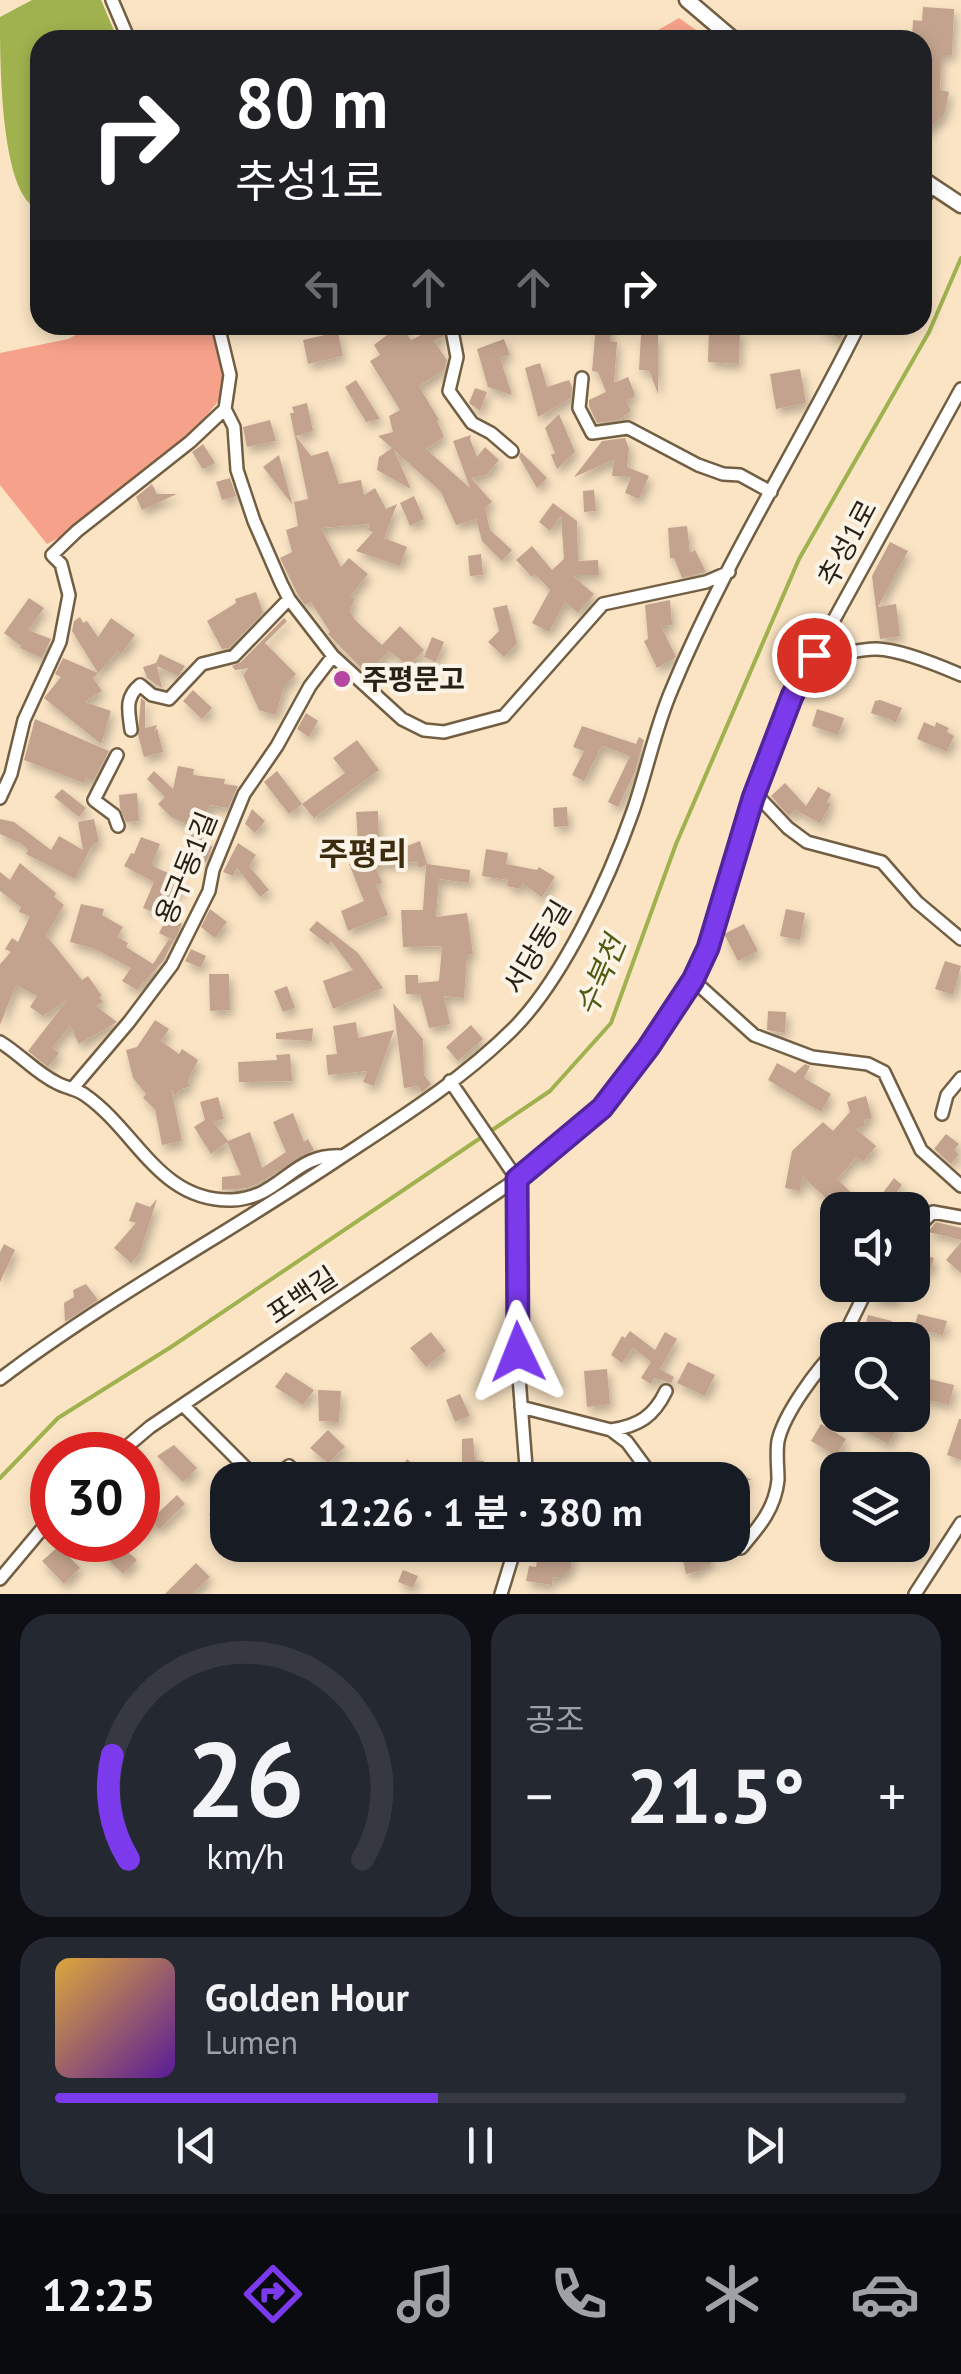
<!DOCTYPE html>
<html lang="ko">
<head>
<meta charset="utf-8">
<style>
	body { margin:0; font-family:"PT Sans","Noto Sans KR",sans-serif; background:#242831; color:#f1f3f6; height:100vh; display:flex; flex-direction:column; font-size:38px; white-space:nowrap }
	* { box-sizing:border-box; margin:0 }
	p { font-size:32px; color:#9ea1a6 }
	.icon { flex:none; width:55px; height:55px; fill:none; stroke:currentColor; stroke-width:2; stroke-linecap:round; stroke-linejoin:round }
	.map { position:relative; height:1594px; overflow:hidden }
	.side { display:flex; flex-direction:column; gap:20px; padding:20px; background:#0d0f14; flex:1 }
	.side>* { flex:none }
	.top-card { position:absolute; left:30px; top:30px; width:902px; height:305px; border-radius:30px; box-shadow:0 5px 15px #0003; background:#202124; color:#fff; overflow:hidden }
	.fabs { position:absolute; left:820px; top:1192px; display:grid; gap:20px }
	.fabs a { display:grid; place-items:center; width:110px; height:110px; border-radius:20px; background:#171b24; box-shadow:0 5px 15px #0003; font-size:50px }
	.speed { position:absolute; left:30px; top:1432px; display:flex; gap:20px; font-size:50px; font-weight:700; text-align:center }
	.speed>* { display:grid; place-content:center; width:130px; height:130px; border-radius:50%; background:#171b24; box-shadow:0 5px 15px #0003; line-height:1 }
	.speed .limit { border:15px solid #d22; background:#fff; color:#111 }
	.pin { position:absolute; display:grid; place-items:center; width:85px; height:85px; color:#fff; margin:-42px; border:5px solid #fff; border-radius:50%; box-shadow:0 2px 10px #0007 }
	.me { position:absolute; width:110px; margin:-55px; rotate:358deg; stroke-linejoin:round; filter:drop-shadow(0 0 8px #0008) }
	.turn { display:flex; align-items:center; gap:35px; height:210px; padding:0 40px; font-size:45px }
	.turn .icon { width:130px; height:130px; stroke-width:2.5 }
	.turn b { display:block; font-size:70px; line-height:85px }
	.lanes { display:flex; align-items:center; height:95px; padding:0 40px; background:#0003; justify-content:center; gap:50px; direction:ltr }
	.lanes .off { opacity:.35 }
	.big { font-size:75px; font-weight:700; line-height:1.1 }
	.side .widget { flex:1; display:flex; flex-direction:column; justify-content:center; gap:15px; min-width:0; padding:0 35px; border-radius:30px; background:#242831 }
	.side .dial { align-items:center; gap:0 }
	.dial svg { height:260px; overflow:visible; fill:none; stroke:#363941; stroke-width:7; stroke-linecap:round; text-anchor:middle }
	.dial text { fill:#f1f3f6; stroke:none }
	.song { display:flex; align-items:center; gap:30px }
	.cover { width:120px; height:120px; border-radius:15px; background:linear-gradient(135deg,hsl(40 70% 55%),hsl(270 70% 35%)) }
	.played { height:10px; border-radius:5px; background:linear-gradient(90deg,#7c3aed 45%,#363941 45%) }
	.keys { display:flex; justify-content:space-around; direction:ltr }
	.heat { display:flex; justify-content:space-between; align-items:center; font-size:55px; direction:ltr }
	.side .tiles { flex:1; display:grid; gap:20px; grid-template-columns:1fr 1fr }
	.widget:last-child { grid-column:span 2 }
	.trip { position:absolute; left:210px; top:1462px; width:540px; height:100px; border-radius:30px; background:#171b24; box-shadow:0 5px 15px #0003; font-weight:700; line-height:100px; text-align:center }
	.menu { display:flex; height:160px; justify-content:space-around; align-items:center; background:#090b0e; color:#9ea1a6 }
	.menu .icon { width:70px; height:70px }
	.menu .current { color:#7c3aed }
	.menu b { font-size:45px; color:#f1f3f6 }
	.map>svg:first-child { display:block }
	.green { fill:#f6a189 }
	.water { fill:#9fb24e }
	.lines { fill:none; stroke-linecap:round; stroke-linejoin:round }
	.stream { stroke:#9fb24e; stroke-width:4 }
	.building { fill:#c3a38d; filter:url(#shadow) }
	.minor-casing { stroke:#725f43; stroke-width:16 }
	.tertiary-casing { stroke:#725f43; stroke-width:19 }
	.minor { stroke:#fff; stroke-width:11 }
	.tertiary { stroke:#fff; stroke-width:14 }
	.route-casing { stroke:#51269a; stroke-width:25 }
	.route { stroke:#7c3aed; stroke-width:18 }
	.poi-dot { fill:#b546a2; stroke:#fcf3e7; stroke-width:4 }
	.labels { text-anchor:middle; stroke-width:8; stroke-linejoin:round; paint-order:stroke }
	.street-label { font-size:28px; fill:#292115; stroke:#fcf3e7 }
	.poi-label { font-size:28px; font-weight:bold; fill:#292115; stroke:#fcf3e7; text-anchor:start }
	.water-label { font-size:30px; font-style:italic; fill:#505c14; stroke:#fcf3e7 }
	.quarter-label { font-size:32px; font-weight:bold; fill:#3c2c10; stroke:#fcf3e7 }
</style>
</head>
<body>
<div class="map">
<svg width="961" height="1594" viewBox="0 0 961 1594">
	<defs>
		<filter id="shadow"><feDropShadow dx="3.5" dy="6" stdDeviation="5" flood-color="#0004"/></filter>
	</defs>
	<rect width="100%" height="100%" fill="#fae4c4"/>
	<path class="green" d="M679,18L710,40H641Z
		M95,325H214L229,386C189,448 118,488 62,536L47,544L0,485V353L68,339Z"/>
	<path class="water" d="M32,0H101L118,40H40V209C0,201 0,59 0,17Z"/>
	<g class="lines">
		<path class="stream" d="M0,1478L58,1418L171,1347L550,1091L611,1023L676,844L799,559L929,332L961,258"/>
	</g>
	<path class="building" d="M923,7L954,9L952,55H941L940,90L949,92L944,115L922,134V40H912L913,20L922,21Z
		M400,325L411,340L442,325L444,336L434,341L447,360L444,370L419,386L439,420L437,421L444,437L426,449L470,488L453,441L471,435L470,439L477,457L485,447L499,460L486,475L471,478L492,502L485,508L490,530L512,550L502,561L482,541L476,519L456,525L441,492L394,450L411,489L377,470L379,457L392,448L378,436L393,432L389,416L400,410L370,361L380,355L374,345Z
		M596,325H610V341L617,342L614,383L628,377L634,392V397L626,400L631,411L619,420L597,423L589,406V400L606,392L598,372L592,371Z
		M815,325H847L840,339Z
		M709,330L740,331L739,364L708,362Z
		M338,332L343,356L308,364L303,340Z
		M641,334L658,335V394L649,370H639Z
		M504,339L510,355L500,358L512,395L488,387L477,349Z
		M540,363L547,387L569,380L572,387L571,398L538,417L525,368Z
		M800,369L806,403L776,409L770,374Z
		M356,380L380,419L366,422L345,387Z
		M475,388L487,392L480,411L469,403Z
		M307,403L313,431L296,436L311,456L328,451L339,484L361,480L364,495L375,488L386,509L397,504L384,538L407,547L400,566L356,551L373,532L368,530L370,524L321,528L341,567L349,558L368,574L351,595L354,599L350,612L355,620L382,645L400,626L424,650L409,666L389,651L367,674L328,634L330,632L311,602L305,605L298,595L280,558L292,552L286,530L298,526L294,502L308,499L290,413H294L292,407Z
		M559,414L575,452L557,469L551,455L555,453L545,428Z
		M270,420L276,441L247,447L243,427Z
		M625,438L629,449L627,467L649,476L639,499L625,493L631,477L612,476L614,460L574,477L602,441Z
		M203,444L215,463L206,468H202L192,452Z
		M521,452L547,478L537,488L519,457Z
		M279,455L292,503V504L263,467Z
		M230,478L236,496L222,500L216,482Z
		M152,484L157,494H177L142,510L136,497Z
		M594,490L596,511L584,512L583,491Z
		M414,496L424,519L410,526L400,503Z
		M553,503L577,521L578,561L598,560L599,575H572L594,594L578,613L565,602L549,632L532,623L550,590L535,574L532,577L516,560L532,546L552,570L564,559L561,516L550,531L539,522Z
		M687,526L690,553L695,550L706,572L682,578L674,558H670L668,528Z
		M890,542L908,551L878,607L896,604L900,636L880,639L872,576Z
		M481,554L483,575L470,576L468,556Z
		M256,592L263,613L229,648L222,649L207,621L236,603L235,599Z
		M29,598L44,608L28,630L51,639L42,658L20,648L21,646L4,633Z
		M670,600L672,625L661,626L676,657L657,668L644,641L648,639L645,605Z
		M507,605L517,643L504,657L488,642L499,631L493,608Z
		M80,617L83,623L87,621L98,637L111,618L135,635L121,654L118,651L98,673L72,631L74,621Z
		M284,618L287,621L265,643L296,674L284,686L276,715L259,710L243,675L249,668L235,670L232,666L241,662Z
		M432,637L444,642L436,662L424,657Z
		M160,654L185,666L178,676L157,666L162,688L147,678L143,667L156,663Z
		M63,658L98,673L93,678L102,691L85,702L111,711L101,744L44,698L61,677L55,674Z
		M193,690L212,708L202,719L183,701Z
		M141,698L145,701V728L157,725L154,732L157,728L163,752L144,757L138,735Z
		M880,700L902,708L896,722L871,713L875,701Z
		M817,709L844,718L838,735L812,726Z
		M306,713L318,721L309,737L297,729Z
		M35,719L109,751L93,781L86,778L84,783L24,760Z
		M924,722L935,727L936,722L949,728L947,732L954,736L947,752L917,739Z
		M582,726L636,744L639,737L644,740L634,774L618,807L608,802L630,756L602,746L584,781L572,775L584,751L573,747Z
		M357,740L379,770L314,818L302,804L289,814L264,782L277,771L302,804L345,773L333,758Z
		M178,766L194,769L193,775L225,779L224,784L238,786L228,808L210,805L198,830L171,817L158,804L165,797L147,779L154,771L173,789Z
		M785,783L806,806L818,787L831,794L827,802L831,804L820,823L795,810L789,816L771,796Z
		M62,789L86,808L79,817L54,797Z
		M137,793L139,821L126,822L120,808L119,795Z
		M567,807L568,826L554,827L553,808Z
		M252,809L265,821L255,833L245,824Z
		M378,811L379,840L358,841L356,812Z
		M0,819L14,822L51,850L59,836L83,850L78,822L94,819L99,842L92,845L75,879L26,854L28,851L22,844L0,834Z
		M195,831L212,847L206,863L185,842Z
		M141,837L160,844L152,864L155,867L183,880L176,896L164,890L153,912L143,908L154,882L124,866L131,853L134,854Z
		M406,841L407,846L420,841L427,864L470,870L469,883L439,879L436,917L467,913L473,954L467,955L464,998L444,996L450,1024L429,1028L420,994H406L405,975H418V983L439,981L442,946L403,947L401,910H423L426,865L419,868L417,862L375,865L382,883L376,885L388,915L348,931L341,911L364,901L349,864Z
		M238,843L256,855L249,866L269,890L260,897L237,868L233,876L223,872Z
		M486,849L508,853L506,864L537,870L539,867L555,877L542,897L522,883L521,889L507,886L508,880L482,876Z
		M20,863L56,893L54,897L64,905L46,935L82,980L88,976L102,996L99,997L103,1002L96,1006L117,1022L79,1044L70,1026L52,1048L59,1053L48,1067L28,1051L68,999L43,1016L30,1007L37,996L16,985L0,1025V964L11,952L5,949L12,938L18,942L30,916L19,912L21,907L0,891V872L10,880Z
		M81,904L104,909L102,915L123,927L117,937L128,943L126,947L153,964L169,939L173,941L164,960L137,990L122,981L131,968L95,949L70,942Z
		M210,909L227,922L215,938L201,927Z
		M786,909L805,913L800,940L780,936Z
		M168,916L182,924L174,941L159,933Z
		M317,921L358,953L383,988L333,1009L323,981L353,970L331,941L328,945L309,930Z
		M744,924L758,951L738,961L724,934Z
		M191,949L206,956L201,968L185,961Z
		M945,961L961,966L953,995L935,989Z
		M209,974H229L230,1010L210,1011Z
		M287,986L295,1008L283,1012L274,991Z
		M393,1003L423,1039L424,1075L431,1084L422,1092L418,1086L404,1088Z
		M768,1011L786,1012L785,1033L767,1030Z
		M155,1020L169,1029L161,1041L179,1054L182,1049L198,1060L188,1080L189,1087L180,1089L175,1096L171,1089L182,1141L162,1145L155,1109L143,1098L146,1094L133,1078L126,1050L137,1047Z
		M356,1022L358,1038L394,1030L374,1086L363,1082L367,1071L328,1075L326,1055L337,1054L333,1026Z
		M471,1025L483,1039L458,1061L446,1047Z
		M313,1028L312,1041L276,1039V1033Z
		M290,1054L292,1081L239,1082L238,1062L277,1060L276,1055Z
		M777,1063L795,1073L805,1064L810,1066L804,1078L831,1094L821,1112L768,1080Z
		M866,1096L872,1118L864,1120L865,1126L856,1129L876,1146L863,1162L857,1157L837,1179L869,1210H848L829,1193L826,1198L803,1177L800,1191L785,1188L792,1151L823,1122L833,1131L850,1112L847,1102Z
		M218,1097L224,1119L213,1122L228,1141L250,1132L262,1168L286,1152L273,1122L293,1113L304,1142L308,1139L314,1150L259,1183L247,1188L222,1190V1177L241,1175L227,1142L211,1154L194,1127L205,1120L200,1102Z
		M946,1134L959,1144L954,1150L959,1154L951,1164L934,1149Z
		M894,1178L902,1185L883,1210H879L873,1206Z
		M157,1199L140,1253L131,1263L114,1248L136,1223L129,1221L136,1202L150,1207Z
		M936,1222L961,1228V1240L928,1232Z
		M961,1242V1273L946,1260Z
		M4,1244L15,1250L0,1282V1252Z
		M912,1251L934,1258L930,1271L912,1265Z
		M86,1284L98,1300L65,1322L64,1303L74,1297L73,1290Z
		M878,1285L899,1289L896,1301L873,1298Z
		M918,1314L947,1321L943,1335L914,1328Z
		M868,1315L892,1321L889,1337L864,1331Z
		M630,1331L655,1350L665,1332L677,1339L660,1369L674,1377L671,1383L654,1378L651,1384L641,1378L651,1362L633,1348L622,1363L611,1355L622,1336L625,1338Z
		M431,1332L446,1351L426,1367L410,1348Z
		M688,1362L715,1375L705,1396L677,1383Z
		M607,1369L610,1404L587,1407L584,1371Z
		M286,1372L314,1390L303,1405L275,1387Z
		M925,1378L954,1385L949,1405L920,1398Z
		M318,1390L341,1391L339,1422L319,1421Z
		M460,1394L470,1416L455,1422L446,1400Z
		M863,1415H875L898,1427L888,1444L857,1427Z
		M959,1419H961V1460L947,1455Z
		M821,1424L846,1439L836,1456L811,1441Z
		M328,1430L345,1447L328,1463L310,1448Z
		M473,1438L475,1460L484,1461V1480H462V1439Z
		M174,1445L197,1468L183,1482L157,1456Z
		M407,1459L421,1470L425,1464L436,1473L432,1478L435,1480H392Z
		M725,1466L752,1480H715Z
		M138,1494L157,1514L177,1495L185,1504L159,1529L152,1521L138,1536Z
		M228,1496V1533L209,1514Z
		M114,1540L137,1560L123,1574L101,1552Z
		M540,1545H572L571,1568L561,1578L553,1577L552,1585L526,1581L529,1566L536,1567Z
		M680,1545H694L695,1552L708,1549L711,1564L700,1566L701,1571L686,1574Z
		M59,1546L80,1568L64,1584L42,1561Z
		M196,1563L210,1577L192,1594H165Z
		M403,1570L418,1576L413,1588L398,1582Z"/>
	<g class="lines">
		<g class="minor-casing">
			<path id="minor" d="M112,0L129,40
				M922,202L932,185
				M218,325L230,375L225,409L234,427L237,470L254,521L281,583L289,599L333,656L402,719L424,730L444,732L504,716L603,604L706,582L729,572
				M451,325L457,357L449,391L472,423L491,433L512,451
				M582,378L579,408L592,433L628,428L698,465L723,474L740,475L771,492
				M814,655C836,659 856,648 877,649C902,650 938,665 961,675
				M131,730C129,712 124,698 140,685L152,695L169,699L202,664L234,656L289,599
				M117,755L94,800L114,815L118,826
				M755,793L788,828L807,842L882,862L917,902L961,939
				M0,798L11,774L24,720L60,642L69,595L61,564L52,555L77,531L190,442L225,409
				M693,980L754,1035L812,1057L868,1064L884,1072L921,1150L961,1186
				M0,1042C20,1054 36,1073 57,1083C66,1088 77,1089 85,1095C137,1131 159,1202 232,1200C282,1198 292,1152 343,1156
				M450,1081L517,1179L515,1326L527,1480
				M72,1089L129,1022L172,965L209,891L213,870L244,794L277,746L310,686L333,656
				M942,1114L947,1095L961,1078
				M912,1233L933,1212L961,1217
				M842,1340L869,1285
				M0,1379C109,1297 230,1232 343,1156C401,1118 463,1079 513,1029C563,979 609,879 633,811C647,771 655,728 672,689C724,563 799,447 859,325
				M183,1405L258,1480
				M521,1407L611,1430L627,1442L655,1480
				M611,1430C639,1426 654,1416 666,1391
				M117,1455L150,1427L517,1179L602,1108L648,1048L693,980L708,948L753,799L792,696L961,389
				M271,1480L289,1466L304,1480
				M723,1545L741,1548C759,1527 775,1509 778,1480C778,1467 776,1453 778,1441C784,1413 818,1368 838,1348
				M0,1579L52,1517
				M501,1594L516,1545
				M915,1594L961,1523"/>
		</g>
		<g class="tertiary-casing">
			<path id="tertiary" d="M687,0L734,40
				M922,179L961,205"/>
		</g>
		<use href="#minor" class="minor"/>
		<use href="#tertiary" class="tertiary"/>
	</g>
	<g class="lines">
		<g class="route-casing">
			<path id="route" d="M518,1352L517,1179L602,1108L648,1048L693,980L708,948L753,798L792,696L814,655"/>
		</g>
		<use href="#route" class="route"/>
	</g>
	<circle class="poi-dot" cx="342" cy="679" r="10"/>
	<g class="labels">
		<g class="street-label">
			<text transform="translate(847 543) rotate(-62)" y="10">추성1로</text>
			<text transform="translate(186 868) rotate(-68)" y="10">용구동1길</text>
			<text transform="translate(537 947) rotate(-59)" y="10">서당동길</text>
			<text transform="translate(302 1295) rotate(-34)" y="10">포백길</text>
		</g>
		<g class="poi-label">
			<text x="362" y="689">주평문고</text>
		</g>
		<g class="water-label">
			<text transform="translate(601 976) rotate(-67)" y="10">수북천</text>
		</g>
		<g class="quarter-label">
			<text x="363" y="865">주평리</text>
		</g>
	</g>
</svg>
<div class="fabs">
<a><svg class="icon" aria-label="sound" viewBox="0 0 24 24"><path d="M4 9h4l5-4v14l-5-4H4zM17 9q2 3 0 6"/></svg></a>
<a><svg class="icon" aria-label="search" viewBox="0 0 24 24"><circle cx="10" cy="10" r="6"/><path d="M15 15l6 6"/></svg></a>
<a><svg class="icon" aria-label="layers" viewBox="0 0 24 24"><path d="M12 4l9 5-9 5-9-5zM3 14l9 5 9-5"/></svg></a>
</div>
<div class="speed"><div class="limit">30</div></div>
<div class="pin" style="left:814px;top:655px;background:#d93025"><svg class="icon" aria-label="arrive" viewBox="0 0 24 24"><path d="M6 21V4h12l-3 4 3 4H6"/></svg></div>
<svg class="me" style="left:518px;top:1352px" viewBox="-20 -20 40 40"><path d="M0-17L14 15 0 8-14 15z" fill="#7c3aed" stroke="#fff" stroke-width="4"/></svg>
<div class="trip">12:26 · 1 분 · 380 m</div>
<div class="top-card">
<div class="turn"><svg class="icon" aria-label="right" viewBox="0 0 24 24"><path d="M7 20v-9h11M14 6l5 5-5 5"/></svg><div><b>80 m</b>추성1로</div></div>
<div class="lanes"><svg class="icon off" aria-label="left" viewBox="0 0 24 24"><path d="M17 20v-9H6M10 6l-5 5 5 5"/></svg><svg class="icon off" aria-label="ahead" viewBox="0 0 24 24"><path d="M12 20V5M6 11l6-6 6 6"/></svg><svg class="icon off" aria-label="ahead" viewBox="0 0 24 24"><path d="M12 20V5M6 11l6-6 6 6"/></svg><svg class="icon" aria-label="right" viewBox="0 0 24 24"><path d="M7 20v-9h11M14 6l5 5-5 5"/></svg></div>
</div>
</div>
<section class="side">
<div class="tiles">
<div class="widget dial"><svg viewBox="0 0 100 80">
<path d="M14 69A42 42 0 1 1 86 69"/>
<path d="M14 69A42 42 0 0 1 9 37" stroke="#7c3aed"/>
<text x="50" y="56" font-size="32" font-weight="700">26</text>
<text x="50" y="72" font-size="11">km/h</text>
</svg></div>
<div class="widget"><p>공조</p>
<div class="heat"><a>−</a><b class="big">21.5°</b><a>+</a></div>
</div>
<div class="widget">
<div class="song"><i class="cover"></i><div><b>Golden Hour</b><p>Lumen</p></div></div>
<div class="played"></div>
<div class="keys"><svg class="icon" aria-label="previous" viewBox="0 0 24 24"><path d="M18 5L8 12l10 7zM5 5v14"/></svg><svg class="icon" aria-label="pause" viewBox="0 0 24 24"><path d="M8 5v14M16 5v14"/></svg><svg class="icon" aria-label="next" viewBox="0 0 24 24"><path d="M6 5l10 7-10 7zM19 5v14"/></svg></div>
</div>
</div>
</section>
<nav class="menu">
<b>12:25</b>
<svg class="icon current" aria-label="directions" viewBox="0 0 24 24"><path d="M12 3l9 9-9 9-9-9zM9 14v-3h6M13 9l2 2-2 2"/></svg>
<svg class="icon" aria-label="music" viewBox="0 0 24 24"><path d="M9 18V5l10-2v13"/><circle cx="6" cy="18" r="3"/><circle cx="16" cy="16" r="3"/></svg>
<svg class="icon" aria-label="phone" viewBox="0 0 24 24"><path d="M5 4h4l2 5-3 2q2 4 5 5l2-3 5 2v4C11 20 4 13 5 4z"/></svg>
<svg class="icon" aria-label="climate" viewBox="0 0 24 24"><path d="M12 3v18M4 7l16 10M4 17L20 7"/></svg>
<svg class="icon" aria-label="car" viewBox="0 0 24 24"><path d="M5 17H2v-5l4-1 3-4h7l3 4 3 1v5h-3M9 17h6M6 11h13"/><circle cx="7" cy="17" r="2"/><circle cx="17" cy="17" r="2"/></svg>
</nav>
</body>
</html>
